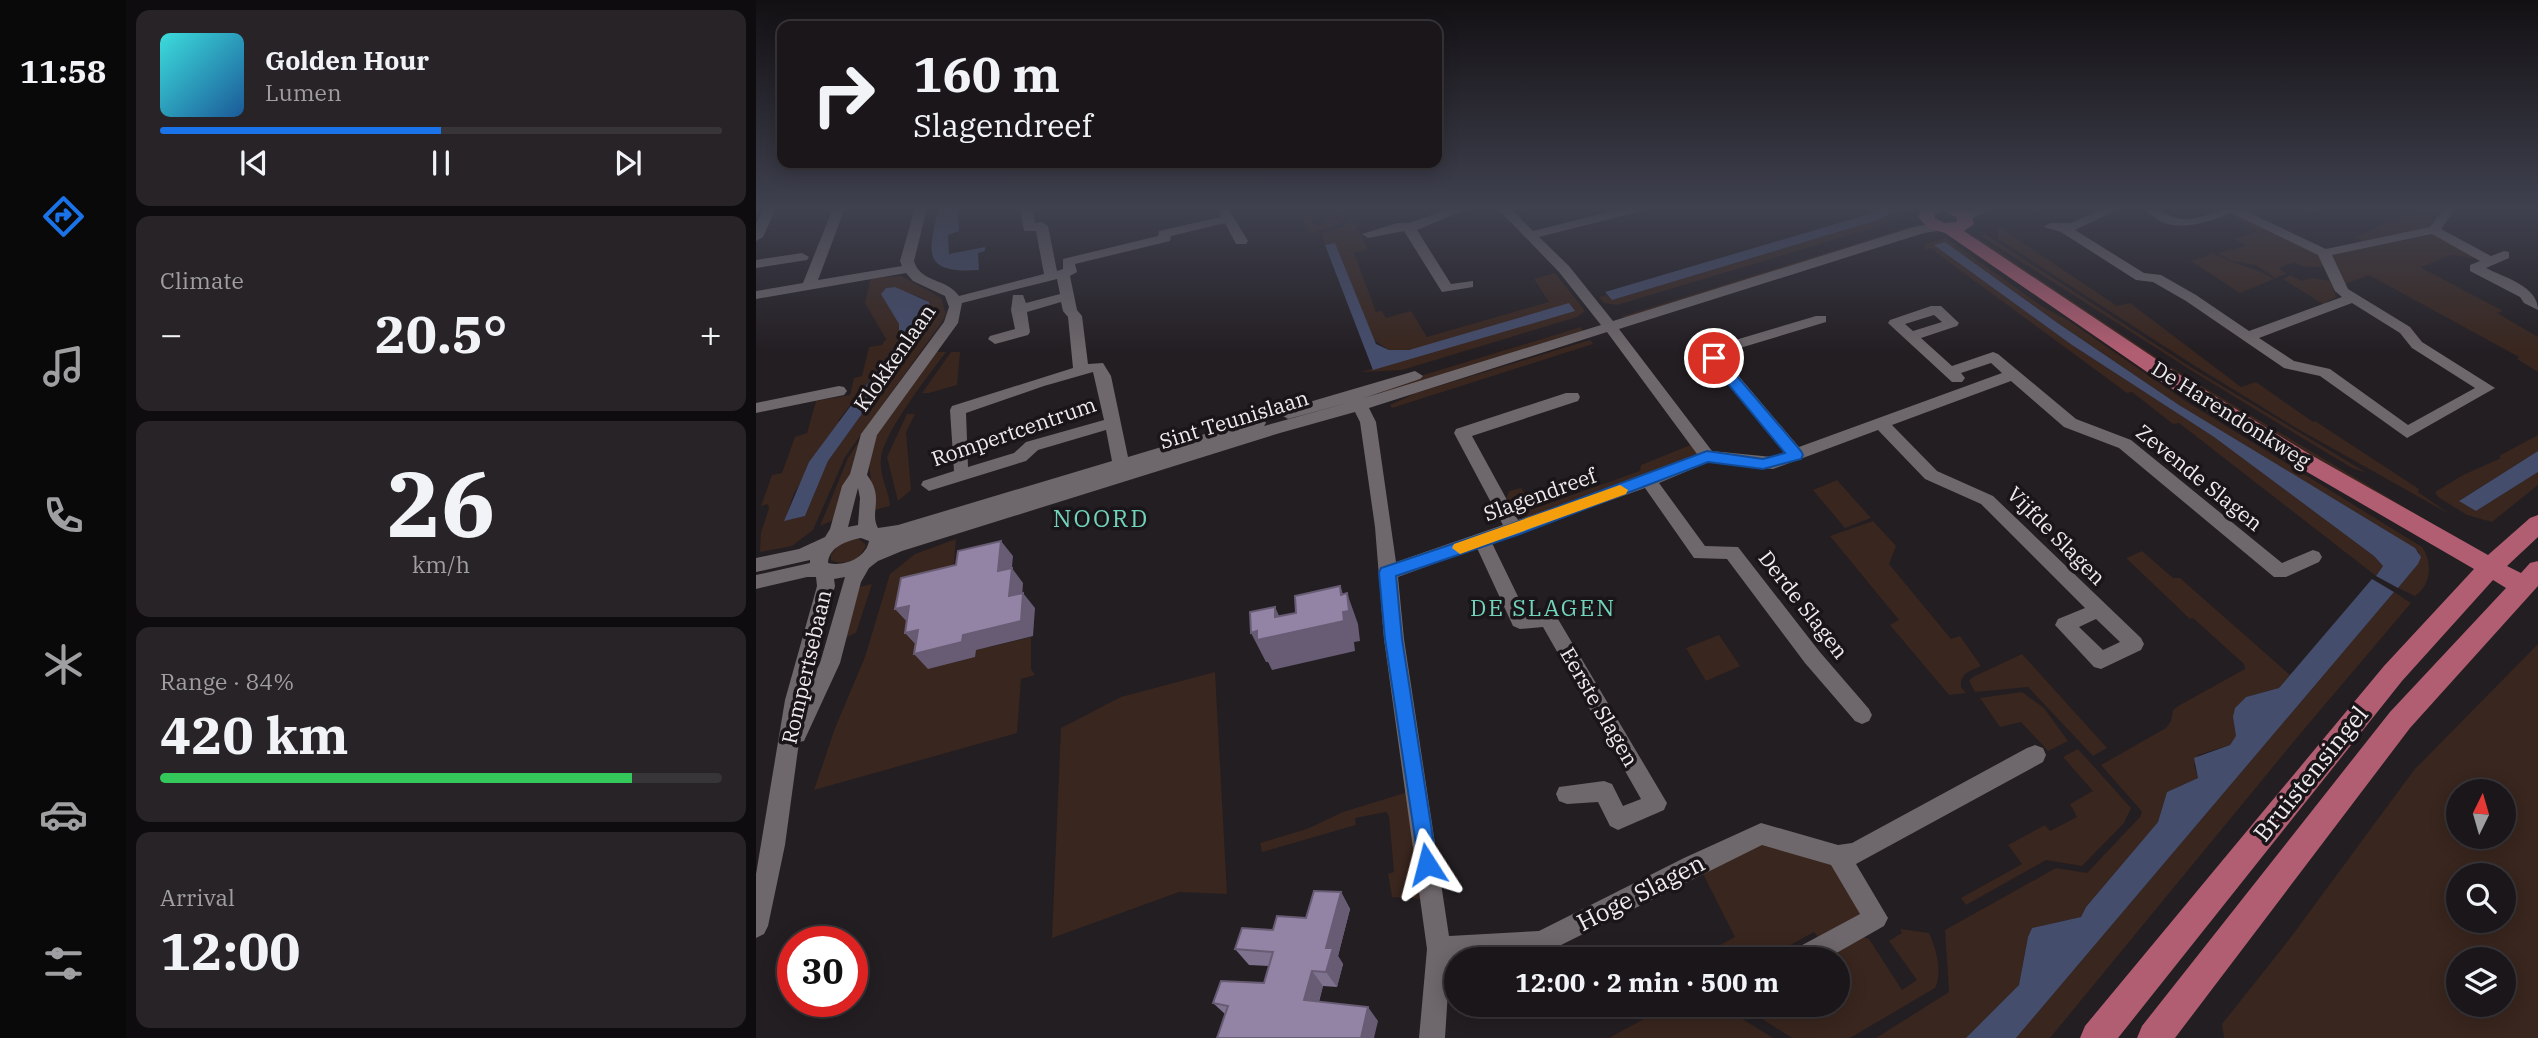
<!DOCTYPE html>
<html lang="en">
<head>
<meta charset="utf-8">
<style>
	body { margin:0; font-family:"IBM Plex Serif",serif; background:#272327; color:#f1f3f6; height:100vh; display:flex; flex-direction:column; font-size:26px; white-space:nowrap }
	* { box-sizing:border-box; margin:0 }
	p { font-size:23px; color:#9f9fa2 }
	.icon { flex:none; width:38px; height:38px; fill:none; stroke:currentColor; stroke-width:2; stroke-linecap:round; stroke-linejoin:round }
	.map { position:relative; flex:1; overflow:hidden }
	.drawer { display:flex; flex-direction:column; gap:10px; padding:10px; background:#0e0c0e; width:630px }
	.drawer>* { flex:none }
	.guide { position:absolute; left:21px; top:21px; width:665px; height:147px; border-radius:14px; box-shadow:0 4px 18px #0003,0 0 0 2px #383539; background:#1a161a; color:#f1f3f6; overflow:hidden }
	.needle { width:46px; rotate:5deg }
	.fabs { position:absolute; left:1690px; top:779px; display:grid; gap:14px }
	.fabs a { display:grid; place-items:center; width:70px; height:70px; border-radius:50%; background:#1a161a; box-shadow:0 4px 18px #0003,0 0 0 2px #383539; font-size:35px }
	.speed { position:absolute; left:21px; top:926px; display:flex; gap:14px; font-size:35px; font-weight:700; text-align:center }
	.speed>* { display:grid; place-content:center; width:91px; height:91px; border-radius:50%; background:#1a161a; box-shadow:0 4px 18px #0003,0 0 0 2px #383539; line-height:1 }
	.speed .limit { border:10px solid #d22; background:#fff; color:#111 }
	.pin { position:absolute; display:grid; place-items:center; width:60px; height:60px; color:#fff; margin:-30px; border:4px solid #fff; border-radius:50%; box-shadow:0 2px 7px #0007 }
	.me { position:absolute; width:77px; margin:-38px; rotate:351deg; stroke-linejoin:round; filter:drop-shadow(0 0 5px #0008) }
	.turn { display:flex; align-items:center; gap:24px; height:147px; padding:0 21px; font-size:32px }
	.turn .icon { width:91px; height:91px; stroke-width:2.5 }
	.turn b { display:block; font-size:49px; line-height:60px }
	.big { font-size:52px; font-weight:800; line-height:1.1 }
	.drawer .card { flex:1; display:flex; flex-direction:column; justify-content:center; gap:10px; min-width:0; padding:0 24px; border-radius:14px; background:#272327 }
	.drawer .dial { align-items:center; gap:0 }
	.dial b { font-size:91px; line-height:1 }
	.song { display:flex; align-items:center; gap:21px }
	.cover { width:84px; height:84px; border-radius:10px; background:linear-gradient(135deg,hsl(180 70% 55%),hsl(210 70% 35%)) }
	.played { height:7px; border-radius:4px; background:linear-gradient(90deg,#1a73e8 50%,#383539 50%) }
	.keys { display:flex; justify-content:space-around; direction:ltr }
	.heat { display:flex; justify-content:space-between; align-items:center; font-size:38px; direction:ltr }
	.charge { height:10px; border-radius:5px; background:linear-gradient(90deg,#34c759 84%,#383539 0) }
	.trip { position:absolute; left:688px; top:947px; width:406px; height:70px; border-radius:35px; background:#1a161a; box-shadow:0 4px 18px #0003,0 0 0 2px #383539; font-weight:800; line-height:70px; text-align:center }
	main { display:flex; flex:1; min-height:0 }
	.tab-bar { display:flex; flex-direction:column; width:126px; justify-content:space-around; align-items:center; background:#0a090a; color:#9f9fa2 }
	.tab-bar .icon { width:49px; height:49px }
	.tab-bar .on { color:#1a73e8 }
	.tab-bar b { font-size:32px; color:#f1f3f6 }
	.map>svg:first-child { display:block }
	.green { fill:#39261e; fill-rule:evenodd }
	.water { fill:#454d6c }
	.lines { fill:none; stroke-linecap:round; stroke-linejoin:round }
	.minor { fill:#6e676b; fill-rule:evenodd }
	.major { fill:#b25e72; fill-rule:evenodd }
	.wall { fill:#7e728f }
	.shaded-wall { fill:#675c74 }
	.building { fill:#9384a6; stroke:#675c74; stroke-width:2 }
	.route { fill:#1a73e8; stroke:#114b97; stroke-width:2 }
	.slow { fill:#f59e0b }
	.labels { text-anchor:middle; stroke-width:7; stroke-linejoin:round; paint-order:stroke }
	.street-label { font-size:21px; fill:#efebee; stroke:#1a1518 }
	.neighbourhood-label { font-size:23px; letter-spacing:2px; fill:#71d3bb; stroke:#1a1518 }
	.quarter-label { font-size:24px; letter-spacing:2px; fill:#71d3bb; stroke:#1a1518 }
	.near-street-label { font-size:24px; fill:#efebee; stroke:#1a1518 }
</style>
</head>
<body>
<main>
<nav class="tab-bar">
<b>11:58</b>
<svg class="icon on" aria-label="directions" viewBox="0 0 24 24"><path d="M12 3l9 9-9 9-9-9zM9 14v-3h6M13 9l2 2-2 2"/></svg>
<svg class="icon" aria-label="music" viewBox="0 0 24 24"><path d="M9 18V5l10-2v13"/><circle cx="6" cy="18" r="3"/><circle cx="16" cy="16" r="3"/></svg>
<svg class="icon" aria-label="phone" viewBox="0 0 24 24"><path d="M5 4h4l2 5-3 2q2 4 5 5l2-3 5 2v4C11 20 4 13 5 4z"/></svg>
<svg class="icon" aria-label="climate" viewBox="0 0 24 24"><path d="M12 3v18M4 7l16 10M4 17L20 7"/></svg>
<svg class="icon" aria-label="car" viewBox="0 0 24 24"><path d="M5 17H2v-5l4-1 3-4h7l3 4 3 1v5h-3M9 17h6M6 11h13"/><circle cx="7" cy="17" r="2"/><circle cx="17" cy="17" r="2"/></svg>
<svg class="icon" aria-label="filters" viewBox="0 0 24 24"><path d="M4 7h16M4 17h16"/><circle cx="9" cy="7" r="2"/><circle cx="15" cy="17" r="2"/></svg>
</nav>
<section class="drawer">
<div class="card">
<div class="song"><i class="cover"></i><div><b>Golden Hour</b><p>Lumen</p></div></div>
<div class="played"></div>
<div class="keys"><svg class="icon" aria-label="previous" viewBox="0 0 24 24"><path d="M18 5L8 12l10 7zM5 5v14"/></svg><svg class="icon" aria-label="pause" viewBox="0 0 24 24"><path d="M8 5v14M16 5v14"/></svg><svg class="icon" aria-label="next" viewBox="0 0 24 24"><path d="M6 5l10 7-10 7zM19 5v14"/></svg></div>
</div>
<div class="card"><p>Climate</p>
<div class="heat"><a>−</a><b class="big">20.5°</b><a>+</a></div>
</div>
<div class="card dial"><b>26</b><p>km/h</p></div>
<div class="card"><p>Range · 84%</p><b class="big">420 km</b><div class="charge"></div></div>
<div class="card"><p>Arrival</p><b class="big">12:00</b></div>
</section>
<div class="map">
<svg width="1782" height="1038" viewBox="0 0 1782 1038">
	<rect width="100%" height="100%" fill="#231e22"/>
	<path class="green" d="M541,208H550L559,226H563L580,214L577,208H589L592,213L585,224L554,233Z
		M1142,208H1153L1151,213L1120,227L861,305L848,303L843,297L851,295L856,300L1122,220L1144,210Z
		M1677,208L1687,209L1672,228L1607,242L1599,237L1655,213Z
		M1475,213L1562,255L1568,267L1545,266L1538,262L1523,268L1530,274L1519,278L1500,265L1476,261L1461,253L1487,247L1489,245L1479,239L1501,231L1472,215Z
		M595,217L612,249L598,253L620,312L626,311L630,318L655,311L671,337L793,302L778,279L799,273L829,311L821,317L646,370L605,372L818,310L653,350H633L618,340L579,243L569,245L566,233L588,227Z
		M1156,226L1159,229L873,317H864Z
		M1243,227L1361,306L1374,303L1485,387L1500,382L1557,422L1559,421L1663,489L1662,492L1695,515L1542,429L1439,366L1242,239Z
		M1229,234L1436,368L1611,473L1596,468L1433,369L1225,236Z
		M1679,234L1724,257C1714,261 1706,255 1697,255C1690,256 1673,265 1664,267L1747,311L1741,313L1782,337V372L1761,359L1763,357L1613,275L1586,285L1575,255Z
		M1190,238L1287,307L1313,321L1431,402L1666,547C1677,562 1675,586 1659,596L1642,588L1662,564L1663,552L1658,548L1423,405L1303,324L1189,242L1179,245L1316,345L1458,437L1618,556L1627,566L1620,576L1423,423L1417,424L1376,392L1371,393L1174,248L1168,250L1169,244Z
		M1222,238L1424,373L1702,539L1522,441L1218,240Z
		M1457,253C1477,265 1498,266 1518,279L1484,293L1435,261Z
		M1534,275L1545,281L1555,278L1574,281L1580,297L1567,304L1527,279Z
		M145,276L185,298L190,314L186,322L89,457L57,530L36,546L4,552L5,533L13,508L12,504L5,506L16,475L26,473L39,437L51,433L60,401L94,395L98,378L106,376L113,347L126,345L130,339L109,303L115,278ZM136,287L169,299L176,312L175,318L72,461L49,516L29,520L38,493L85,421H82L143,341V324L126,294L130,288Z
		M825,327L828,332L629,394L625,388Z
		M834,340L837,344L636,408L634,405L660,393Z
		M177,352H190C173,375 127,433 125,459C123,476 133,490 134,506L118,510C119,491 112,474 113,455C116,424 159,378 177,352Z
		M195,352H204L201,385L173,393H166Z
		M151,414H159L150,432L155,490L142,501L131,457Z
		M108,433L98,458L82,518L64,526L92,458Z
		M1782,435V451L1704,500L1720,511L1782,472V485L1736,522L1711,515L1682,497L1679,492L1707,475L1745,458L1743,456Z
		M937,444L942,451L941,458L774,519L761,516L750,500L753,491L765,488L777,509L884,471L885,465Z
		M1081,480L1115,518L1089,528L1057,490Z
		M1117,521L1140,546L1133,564L1195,639L1204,636L1225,666C1214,671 1204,673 1205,687L1210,693L1193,695L1134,625L1143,620L1074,536Z
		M103,539L110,545C106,559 89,567 75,560V555C81,544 92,539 103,539Z
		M200,539L196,585L221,646L234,647L275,637V669L279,675L265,679L261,733L58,790L79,728L109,657L134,574L159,554Z
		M1386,551L1417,578H1424L1534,675L1523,688L1490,697L1479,708L1481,736L1474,745L1442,755L1438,765L1442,778L1411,792L1402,822L1330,907L1325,917L1276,928L1272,937L1263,985L1210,1038H1120L1193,992L1189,930L1300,868L1331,873L1384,817L1386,812L1382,807L1345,765L1410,728L1415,721L1417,710L1424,705L1489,669L1488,664L1437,618L1434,619L1370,558Z
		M116,584L100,633L86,639L98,588Z
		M1638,592L1655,603L1544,734L1294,1038H1260Z
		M963,635L984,666L950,681L930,648Z
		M1782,644V1038H1468L1466,1024L1532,941L1658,770ZM1703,791H1748V836H1703ZM1748,875V920H1703V875ZM1703,959H1748V1004H1703Z
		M1266,654L1351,748L1337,756L1272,687L1219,692L1213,681L1217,677Z
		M459,672L471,894L423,892L296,938L305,728L365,697Z
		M1266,692L1288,708L1312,741L1292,751L1265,722L1244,727L1224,698Z
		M1322,749L1375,808L1368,823L1326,866L1290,860L1210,905L1205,898L1266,864L1252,845L1289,825L1294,831L1321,817L1314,804L1337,791L1307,757Z
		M652,792L666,899L636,897L632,874L638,872L633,816L630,812L599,818L600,825L506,852L504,843L551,829L587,812Z
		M1000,842L1082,864L1112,915L1067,944L1058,932L1029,948L1036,959H918L917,956L940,945L945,955L979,937L946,872Z
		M1144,929L1173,933C1180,948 1187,973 1179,988L1094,1038H1036L984,1005L1082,1004V959H1069L1108,937L1113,939L1146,990L1161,980L1133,941L1146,933Z
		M915,1004L964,1005L1017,1038H853Z"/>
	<path class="water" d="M183,208H201L203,231L192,235L193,254L229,247V251L222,253L223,270C165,274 172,252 183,208Z
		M1125,208L1145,209L1122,220L856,300L849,292L1113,214Z
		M1189,242L1303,324L1423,405L1659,548L1665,557L1662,564L1642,588L1620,576L1627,566L1618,556L1458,437L1316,345L1178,245Z
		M579,243L620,344L633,350H653L813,303L819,311L617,370L569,245Z
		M139,287L173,302L175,318L72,461L49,516L28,521L53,462L143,341V324L125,294L130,288Z
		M1782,451V472L1720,511L1703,501Z
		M1616,579L1638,592L1260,1038H1210L1263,985L1272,937L1276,928L1325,917L1330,907L1402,822L1411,792L1442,778L1438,758L1474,745L1480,736L1477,717L1479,708L1490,697L1523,688Z"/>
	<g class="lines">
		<path class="minor" d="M8,208H20L7,237L0,241V224Z
			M77,208H89L62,280L146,266L144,261L159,208H171L158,261C164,283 191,278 203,296L288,274L280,231H268L264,208H276L279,223L286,222L292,226L301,271L307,269V259L402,236L403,231L465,217L462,208H472L492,241L490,244H480L469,223L415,236L414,241L319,264L321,272L314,276L321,310L326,316L332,364L347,363L355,376L372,457L502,418L508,419L510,423L508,426L595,402L532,419L524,414L526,410L659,371L667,376L664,379L608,398L845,325L803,272L741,208H754L777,231L868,208H887L885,211L783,237L813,266L857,321L1161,226L1182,223L1188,227L1187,230L1168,233L863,329L956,451L1016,457L1029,452L949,355L947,352L949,349L1060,316H1070V322L964,354L1043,447L1246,373L1235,363L1205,373L1209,378L1206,382H1196L1132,323L1134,320L1175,306H1185L1203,323L1201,326L1165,338L1196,366L1237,352L1242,354L1320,419L1375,440L1526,563L1557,550L1563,552L1566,557L1563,562L1530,577H1518L1363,448L1308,427L1255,381L1136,425L1181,471L1237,496L1385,638L1388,644L1385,650L1345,669L1338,667L1299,625L1302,619L1329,608L1225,504L1169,479L1122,430L1017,469L953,462L903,483L949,546L982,547L1063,651L1113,709L1116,715L1113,721L1106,724L1099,721L1049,663L971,559L938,558L889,488L736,543L770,613L792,611L799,614L911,803L908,810L862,830L854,826L842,802L811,804L803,801L800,794L803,787L848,781L856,784L867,806L885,799L787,627L764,629L757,626L721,548L642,577L648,639L693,936L783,931L928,858L1005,823L1082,845L1096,843L1271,748L1279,745L1287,748L1290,755L1287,762L1100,864L1132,918L1128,926L1070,959H1034L1037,950L1104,914L1075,865L1006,845L785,955L694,960L689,1038H663L671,949L628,639L619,527L604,422L599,412L524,433L146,551L122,561L113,568L105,582L84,663L48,741L43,742L29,845L12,926L8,934L0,938V874L29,700L61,586L60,577H51L0,589V575L54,563V560L0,572V558L43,549L69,537L74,529L86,486L94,474L105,434L188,322L193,307L189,296L157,281L150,273L0,299V291L47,283ZM301,279L304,294L270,303L267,295H257L255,310L259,329L234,336L232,339L239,344L272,335L274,332L271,312L305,302L307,311L312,317L317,368L196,406L194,410L198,471L167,481L165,485L173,491L270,461L282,450L350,430L356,461L142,525L122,528C113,512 129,498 111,475L121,435L202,323L206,303ZM1178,315L1186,322L1157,331L1149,324ZM851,332L941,454L922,464L762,520L716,436L822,401L824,397L822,393H810L700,429L698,433L747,525L640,562L620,422L613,408ZM337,372L348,420L270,442L258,453L212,467L210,413L288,386ZM102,488L104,498L102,525L92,527ZM105,538L113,541C110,558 88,567 72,563C73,547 90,541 105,538ZM89,577L64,663L52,688L79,586L78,579ZM1340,619L1364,642L1347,650L1323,627Z
			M696,208H713L661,230L695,284L717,281V287L686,292L648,231L612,238L606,234L641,223H653Z
			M1221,208H1237L1211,221L1205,217Z
			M1349,208H1365L1319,230L1388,273L1405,275L1440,295L1493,331L1586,297L1579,291L1562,255L1475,213C1447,224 1411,237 1388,208C1405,208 1414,219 1430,219C1448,219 1464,208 1483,208L1570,249L1674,227L1688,208H1700L1685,229L1735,256L1748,251L1753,252V258L1730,268C1749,278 1782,286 1782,310L1768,303L1764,297L1714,271V265L1724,261L1676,234L1576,255L1592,289L1654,327L1666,342L1739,388L1651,438L1564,376L1528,368L1430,301L1397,282L1380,280L1305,232L1288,227L1294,223H1315ZM1596,303L1644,333L1656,348L1719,388L1652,425L1574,369L1538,361L1503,338Z
			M1546,208H1562L1556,212Z
			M46,253L53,257L51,260L0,268V260Z
			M83,386L88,387L91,391L88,395L0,413V403Z"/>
		<path class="major" d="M1166,208H1206L1215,211L1218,224L1208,231L1421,373L1555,455L1732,555L1774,518L1782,515V537L1751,566L1765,573L1774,563L1782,561V586L1654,728L1419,1038H1381L1386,1026L1634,712L1750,588L1737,580L1646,681L1362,1038H1324L1329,1026L1628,666L1718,569L1539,465L1407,383L1189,233L1172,228L1162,217ZM1186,210L1201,218V222L1188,223L1179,218V214Z"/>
	</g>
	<path class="wall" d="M585,892L594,909L582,956L587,964L581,987L567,986L563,1002L622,1021L469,1014L457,1003L508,983L513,966L493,965L479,949L517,930L550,918Z"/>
	<path class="shaded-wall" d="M245,541L257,556L254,587L242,571Z
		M256,568L267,583L265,612L253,596Z
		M584,586L593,610L591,593L602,624L604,641L598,642L599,651L516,670L512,662H510L495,633L519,607L531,633L585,595Z
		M267,593L279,608L277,636L220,650L219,657L172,669L158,654L207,635Z
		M153,606V624L139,609Z
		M162,630L163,648L149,633Z
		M585,892L594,909L582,956L587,964L581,987L570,972V948Z
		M556,971L567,986L559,1014L548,1000Z
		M612,1007L622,1021L618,1038H605Z"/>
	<path class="building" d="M245,541L242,571L256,568L253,596L267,593L265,621L207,635L206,642L158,654L162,630L149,633L153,606L139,609L145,578L200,565L202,551Z
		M584,586L585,595L591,593L593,611L587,612L588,621L501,640V631L495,633L494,612L519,607V617L540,613L539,596Z
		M558,891L585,892L570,948H577L570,972L556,971L548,1000L612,1007L605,1038H461L472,1006L457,1003L465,981L508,983L517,952L479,949L486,928L517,930L521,916L550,918Z"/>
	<linearGradient id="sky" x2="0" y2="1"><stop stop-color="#131013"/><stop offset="0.59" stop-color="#3f414f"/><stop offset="1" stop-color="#3f414f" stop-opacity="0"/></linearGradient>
	<rect width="1782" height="353" fill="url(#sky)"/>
	<path class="route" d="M958,353L963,355L1045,451L1047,455L1045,459L1007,469L952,462L764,534L640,576L646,639L681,864L678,871L671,874L664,871L629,639L623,573L625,568L753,525L951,451L1007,459L1029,453L953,361V355Z"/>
	<path class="slow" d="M864,485L872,490L870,494L704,554L696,548L698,544Z"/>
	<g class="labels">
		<g class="street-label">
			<text transform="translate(139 358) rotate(-55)" y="7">Klokkenlaan</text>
			<text transform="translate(1475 415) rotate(32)" y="7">De Harendonkweg</text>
			<text transform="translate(478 420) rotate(-17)" y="7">Sint Teunislaan</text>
			<text transform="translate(258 432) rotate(-19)" y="7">Rompertcentrum</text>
			<text transform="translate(1443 478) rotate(39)" y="7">Zevende Slagen</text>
			<text transform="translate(784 495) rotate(-20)" y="7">Slagendreef</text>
			<text transform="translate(1300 536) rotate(45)" y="7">Vijfde Slagen</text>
			<text transform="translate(1047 605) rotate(52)" y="7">Derde Slagen</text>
			<text transform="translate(51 667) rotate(-77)" y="7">Rompertsebaan</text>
			<text transform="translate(843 707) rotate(60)" y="7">Eerste Slagen</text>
		</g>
		<g class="neighbourhood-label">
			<text x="787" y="616">DE SLAGEN</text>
		</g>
		<g class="quarter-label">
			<text x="345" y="527">NOORD</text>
		</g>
		<g class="near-street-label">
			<text transform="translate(1555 774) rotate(-51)" y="8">Bruistensingel</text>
			<text transform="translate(885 893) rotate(-27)" y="8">Hoge Slagen</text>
		</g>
	</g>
</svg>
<div class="fabs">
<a><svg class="needle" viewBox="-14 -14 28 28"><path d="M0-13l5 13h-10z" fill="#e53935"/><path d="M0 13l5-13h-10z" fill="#9f9fa2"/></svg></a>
<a><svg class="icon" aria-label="search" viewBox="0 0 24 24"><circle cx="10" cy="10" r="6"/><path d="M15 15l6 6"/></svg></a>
<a><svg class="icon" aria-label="layers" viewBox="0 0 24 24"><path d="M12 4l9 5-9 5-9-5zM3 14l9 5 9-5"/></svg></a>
</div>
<div class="speed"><div class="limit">30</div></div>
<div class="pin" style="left:958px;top:358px;background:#d93025"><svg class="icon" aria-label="arrive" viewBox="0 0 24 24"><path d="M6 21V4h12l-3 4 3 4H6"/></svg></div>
<svg class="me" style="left:671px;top:864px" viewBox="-20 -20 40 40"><path d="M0-17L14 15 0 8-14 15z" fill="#1a73e8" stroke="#fff" stroke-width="4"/></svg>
<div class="trip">12:00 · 2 min · 500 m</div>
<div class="guide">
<div class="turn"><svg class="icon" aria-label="right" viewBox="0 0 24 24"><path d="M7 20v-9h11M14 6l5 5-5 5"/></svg><div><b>160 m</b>Slagendreef</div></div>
</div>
</div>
</main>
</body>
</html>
